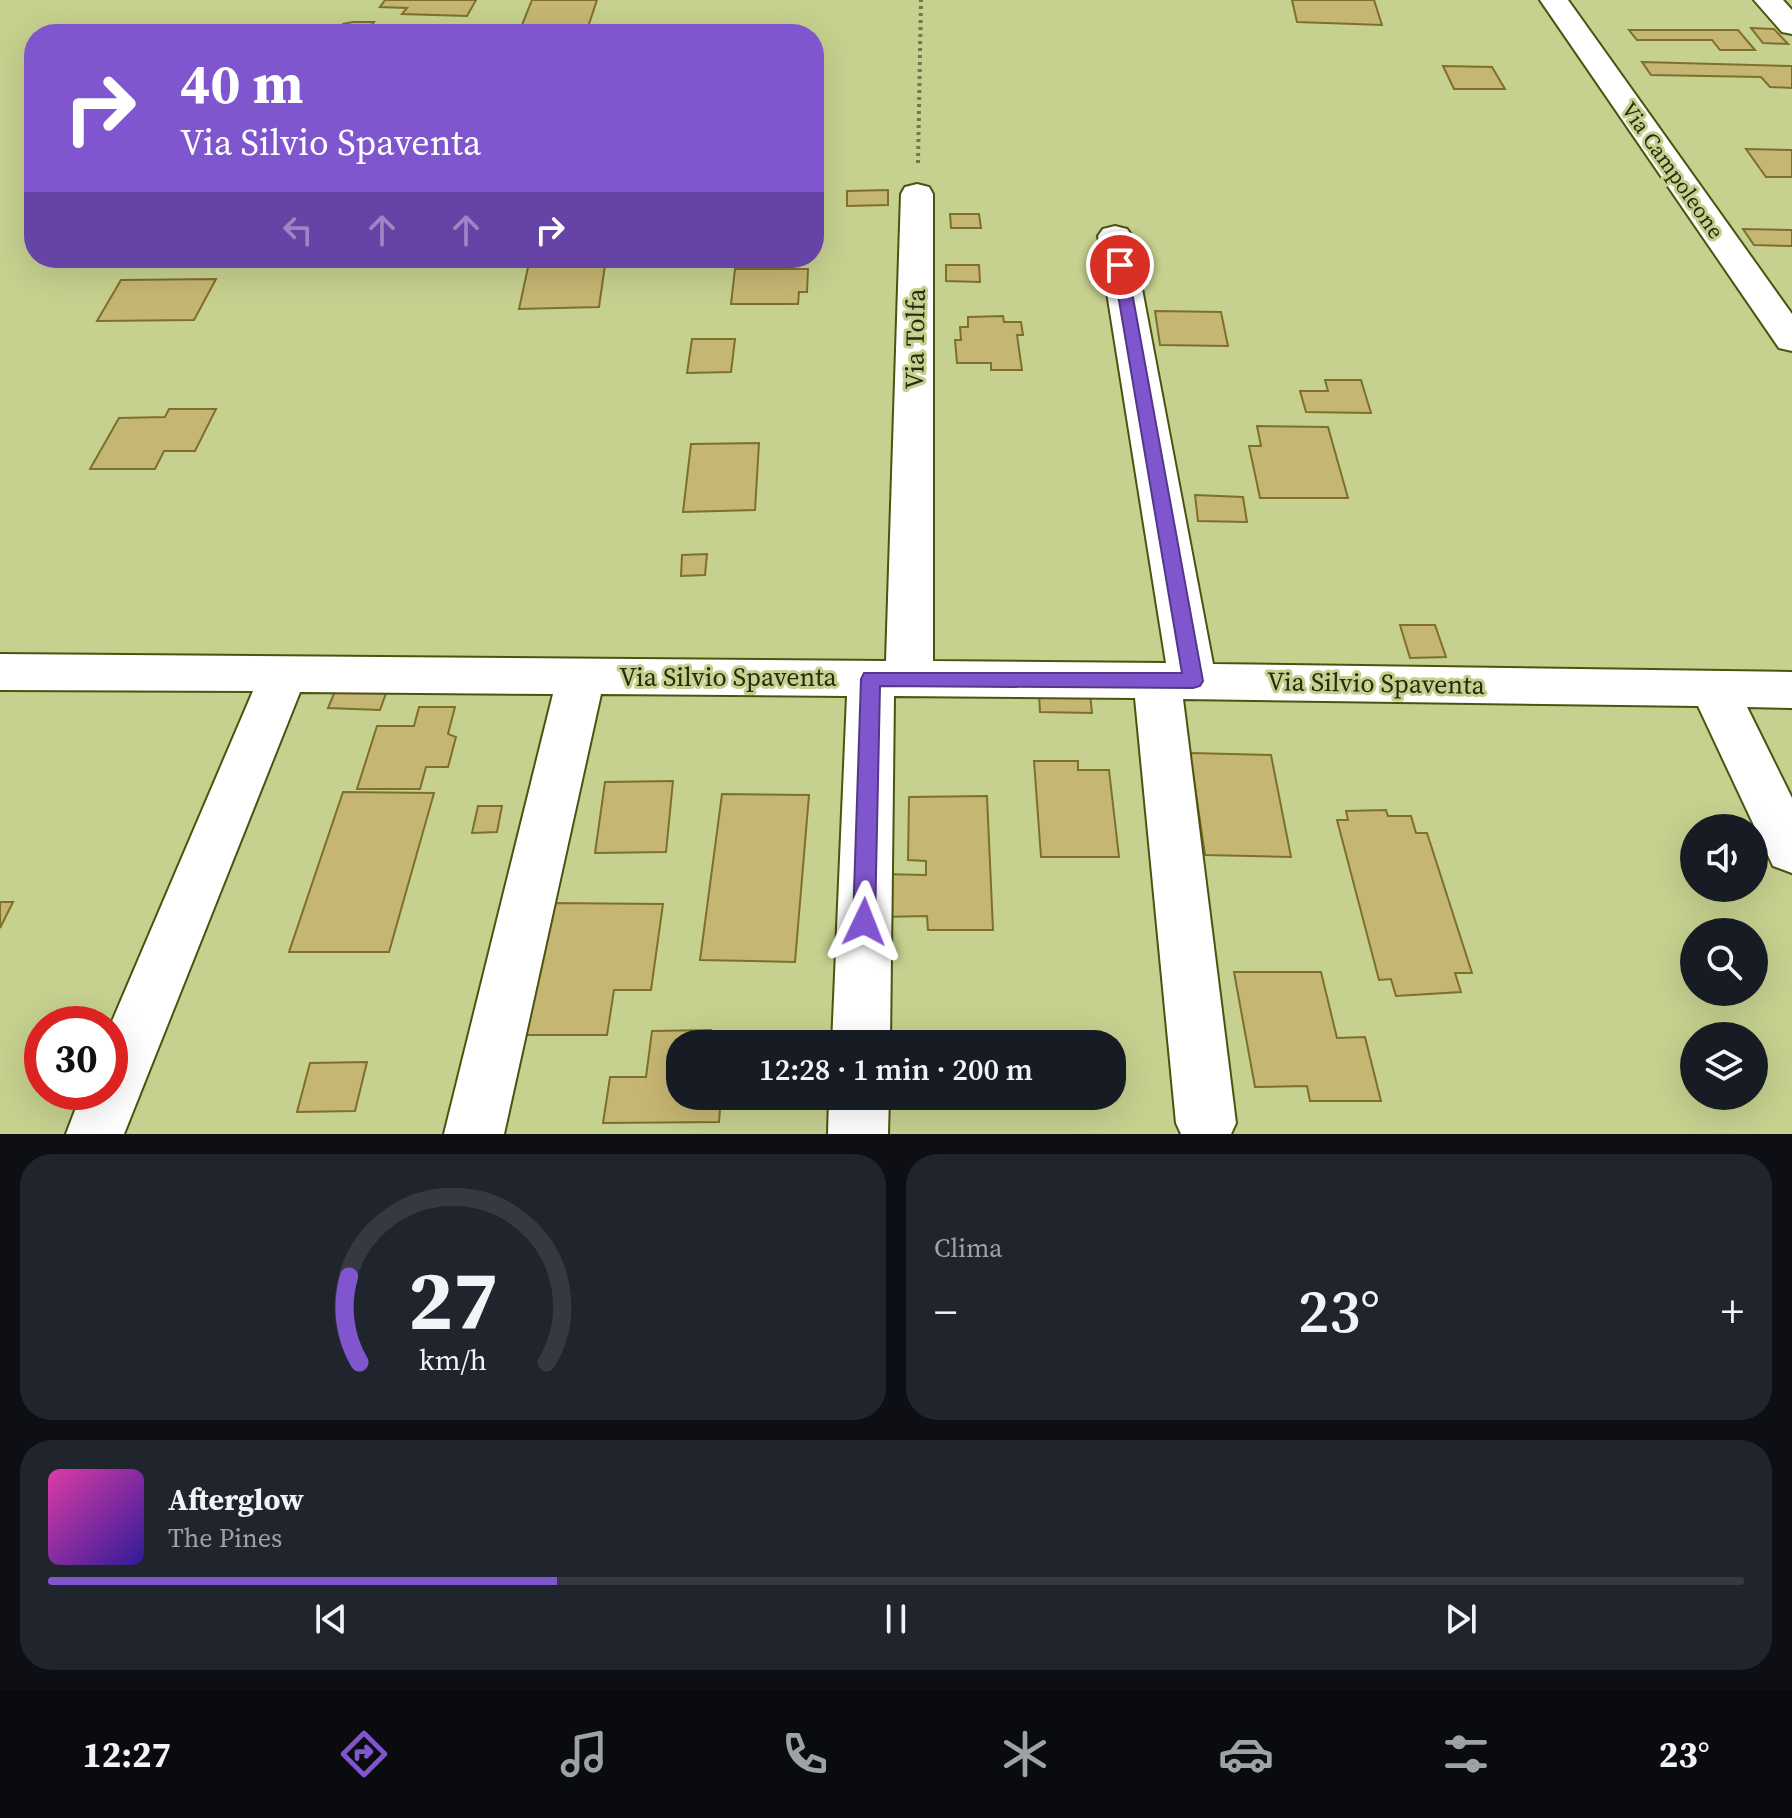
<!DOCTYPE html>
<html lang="it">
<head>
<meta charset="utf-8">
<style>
	body { margin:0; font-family:"Source Serif 4",serif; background:#20242c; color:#f1f3f6; height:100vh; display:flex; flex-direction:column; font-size:30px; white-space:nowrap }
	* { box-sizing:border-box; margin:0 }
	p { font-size:26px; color:#9ea1a6 }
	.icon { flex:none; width:44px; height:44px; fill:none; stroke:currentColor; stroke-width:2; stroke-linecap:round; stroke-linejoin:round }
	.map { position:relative; height:1134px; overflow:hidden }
	.panel { display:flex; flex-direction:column; gap:20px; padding:20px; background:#0d0f14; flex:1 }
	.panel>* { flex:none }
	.top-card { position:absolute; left:24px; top:24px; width:800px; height:244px; border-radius:32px; box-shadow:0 8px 32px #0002; background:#8056cf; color:#fff; overflow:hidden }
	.fabs { position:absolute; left:1680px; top:814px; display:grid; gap:16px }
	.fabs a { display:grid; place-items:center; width:88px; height:88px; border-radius:50%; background:#171b24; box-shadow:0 8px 32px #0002; font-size:40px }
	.speed { position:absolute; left:24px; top:1006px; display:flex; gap:16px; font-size:40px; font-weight:700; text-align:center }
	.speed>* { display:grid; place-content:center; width:104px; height:104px; border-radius:50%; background:#171b24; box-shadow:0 8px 32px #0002; line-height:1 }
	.speed .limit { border:12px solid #d22; background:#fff; color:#111 }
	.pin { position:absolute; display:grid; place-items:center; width:68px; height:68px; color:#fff; margin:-34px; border:4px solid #fff; border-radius:50%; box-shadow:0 2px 8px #0007 }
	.me { position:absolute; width:88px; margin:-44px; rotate:2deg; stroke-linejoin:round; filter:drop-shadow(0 0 6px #0008) }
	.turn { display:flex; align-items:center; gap:28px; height:168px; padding:0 24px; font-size:36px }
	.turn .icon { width:104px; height:104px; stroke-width:2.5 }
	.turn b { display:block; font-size:56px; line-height:68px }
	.lanes { display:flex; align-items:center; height:76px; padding:0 24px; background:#0003; justify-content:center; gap:40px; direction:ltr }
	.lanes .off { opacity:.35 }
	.big { font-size:60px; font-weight:600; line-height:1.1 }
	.panel .card { flex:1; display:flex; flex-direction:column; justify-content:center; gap:12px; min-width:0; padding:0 28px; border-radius:32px; background:#20242c }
	.panel .dial { align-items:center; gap:0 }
	.dial svg { height:208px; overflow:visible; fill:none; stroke:#363941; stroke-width:7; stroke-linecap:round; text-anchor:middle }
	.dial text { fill:#f1f3f6; stroke:none }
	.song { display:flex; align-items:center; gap:24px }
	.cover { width:96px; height:96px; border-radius:12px; background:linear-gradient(135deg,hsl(320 70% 55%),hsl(250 70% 35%)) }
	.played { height:8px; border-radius:4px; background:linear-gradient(90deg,#8056cf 30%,#363941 30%) }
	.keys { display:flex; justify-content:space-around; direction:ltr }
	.heat { display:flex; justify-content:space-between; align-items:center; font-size:44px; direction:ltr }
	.panel .tiles { flex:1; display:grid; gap:20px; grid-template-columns:1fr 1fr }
	.card:last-child { grid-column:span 2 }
	.trip { position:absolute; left:666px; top:1030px; width:460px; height:80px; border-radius:32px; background:#171b24; box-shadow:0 8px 32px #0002; font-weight:600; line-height:80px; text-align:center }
	.tab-bar { display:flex; height:128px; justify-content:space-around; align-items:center; background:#090b0e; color:#9ea1a6 }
	.tab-bar .icon { width:56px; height:56px }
	.tab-bar .selected { color:#8056cf }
	.tab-bar b { font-size:36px; color:#f1f3f6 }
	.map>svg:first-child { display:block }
	.building { fill:#c6b673; stroke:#7e6f2c; stroke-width:2 }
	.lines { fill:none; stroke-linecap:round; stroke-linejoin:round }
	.street-casing { stroke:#4b530f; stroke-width:4 }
	.path { stroke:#71784b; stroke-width:4; stroke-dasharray:3 4; stroke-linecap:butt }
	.street { fill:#fff; fill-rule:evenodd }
	.route { fill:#8056cf; stroke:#533887; stroke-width:2 }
	.labels { text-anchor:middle; stroke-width:6; stroke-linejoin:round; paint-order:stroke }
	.far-street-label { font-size:22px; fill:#272b10; stroke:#c6d18f }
	.street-label { font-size:26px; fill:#272b10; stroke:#c6d18f }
</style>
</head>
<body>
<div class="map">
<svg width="1792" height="1134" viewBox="0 0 1792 1134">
	<rect width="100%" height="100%" fill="#c6d18f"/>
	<path class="building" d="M385,0H476L467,16L402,14L407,8L380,7Z
		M532,0H597L587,30H520Z
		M1292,0H1374L1382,25L1297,22Z
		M353,22H374L370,28H398L394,34H336L343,24Z
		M1751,28L1774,29L1788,44L1763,43Z
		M1629,30H1738L1755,50H1720L1712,40H1637Z
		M1642,62L1792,66V88L1770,87L1761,77L1651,75Z
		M1443,66L1492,67L1505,89H1454Z
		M1746,149L1792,150V177H1766Z
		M888,190V205L847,206V191Z
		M950,214H979L981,228H951Z
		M1743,229L1792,230V246L1754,245Z
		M530,258H606L599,307L519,309Z
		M946,265H979L980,282L946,281Z
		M735,269H808L807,292H799L798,304H731Z
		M216,279L194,320L97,321L121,280Z
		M1155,311L1221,312L1228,346L1160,345Z
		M1003,316L1004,322H1021L1023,335H1017L1022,370H991V363H957L955,340H961L960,327H968V317Z
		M692,339H735L731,372L687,373Z
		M1325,380H1361L1371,413L1306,412L1300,391H1328Z
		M169,409H216L195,451H164L155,469H90L119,418L165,417Z
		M1257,426L1328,427L1348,498H1260L1249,446H1261Z
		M759,443L755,510L683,512L691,444Z
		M1195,495L1243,497L1247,522L1198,521Z
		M707,554L705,575L681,576L682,555Z
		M1400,625H1435L1446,657L1410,658Z
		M338,684L389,685L380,710L328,708Z
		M1039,693L1090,694L1092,713L1040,712Z
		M419,707H455L448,734L456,737L448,767H426L420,789H357L377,726H414Z
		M1190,753L1271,755L1291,857L1205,855Z
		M1034,761H1078V770H1109L1119,857H1041Z
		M673,781L666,852L595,853L605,782Z
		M343,792L434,793L389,952H289Z
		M722,794L809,795L795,962L700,960Z
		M987,796L993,930H928L927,916L880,917L881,874L926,875V861L908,860L909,797Z
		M478,806H502L497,832L472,833Z
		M1386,810L1388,816H1411L1416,833H1427L1472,973H1455L1461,992L1396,996L1391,979L1379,980L1337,820H1348L1346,811Z
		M0,902H13L0,928Z
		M549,903L663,904L651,990H614L607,1035H522Z
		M1234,972H1321L1337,1038L1365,1037L1381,1101H1310L1307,1086L1255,1087Z
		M711,1030L710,1044H680V1096H721L719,1122L603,1123L610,1077H646L652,1031Z
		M367,1062L355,1111L297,1112L310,1063Z"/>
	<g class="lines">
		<g class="street-casing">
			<path id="street" d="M1540,0H1568L1792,314V351L1779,348Z
				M1754,0H1783L1792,10V34L1782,32Z
				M917,184L929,187L933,194V661L1166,663L1098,236L1103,229L1115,226L1127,229L1132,236L1213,664L1792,672V708L1747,707L1792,798V873L1773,866L1698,706L1183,699L1236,1123L1231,1134H1181L1176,1123L1135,698L894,696L890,1044H832L847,696L601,694L504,1134H444L553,694L300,692L124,1134H66L82,1092H110V1026L253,691L0,690V654L886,661L901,194L905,187Z
				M829,1096H889L888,1134H828Z"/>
		</g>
		<path class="path" d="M918,163L921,0"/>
		<use href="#street" class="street"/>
	</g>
	<path class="route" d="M1120,261L1127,265L1203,681L1200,686L1193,688L880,686L875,922L872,929L864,932L856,929L853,922L861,679L864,673H1182L1113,265Z"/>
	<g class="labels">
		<g class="far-street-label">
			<text transform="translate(1673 170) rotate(55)" y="8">Via Campoleone</text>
		</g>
		<g class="street-label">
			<text transform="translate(915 339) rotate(-89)" y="9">Via Tolfa</text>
			<text x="728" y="686">Via Silvio Spaventa</text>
			<text transform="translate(1376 683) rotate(1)" y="9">Via Silvio Spaventa</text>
		</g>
	</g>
</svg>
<div class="fabs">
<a><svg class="icon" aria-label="sound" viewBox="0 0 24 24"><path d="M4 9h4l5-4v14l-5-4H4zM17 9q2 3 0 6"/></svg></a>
<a><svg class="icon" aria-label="search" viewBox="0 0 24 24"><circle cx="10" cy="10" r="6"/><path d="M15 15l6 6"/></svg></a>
<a><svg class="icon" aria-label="layers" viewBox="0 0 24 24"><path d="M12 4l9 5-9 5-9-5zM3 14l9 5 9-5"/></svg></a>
</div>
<div class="speed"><div class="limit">30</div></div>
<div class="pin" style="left:1120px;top:265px;background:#d93025"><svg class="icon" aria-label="arrive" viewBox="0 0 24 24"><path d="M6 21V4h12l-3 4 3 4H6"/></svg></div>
<svg class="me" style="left:864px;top:922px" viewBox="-20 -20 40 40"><path d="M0-17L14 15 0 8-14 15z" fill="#8056cf" stroke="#fff" stroke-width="4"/></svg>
<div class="trip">12:28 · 1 min · 200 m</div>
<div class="top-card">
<div class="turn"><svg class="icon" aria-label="right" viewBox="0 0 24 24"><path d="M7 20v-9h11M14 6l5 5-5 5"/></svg><div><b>40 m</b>Via Silvio Spaventa</div></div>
<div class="lanes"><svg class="icon off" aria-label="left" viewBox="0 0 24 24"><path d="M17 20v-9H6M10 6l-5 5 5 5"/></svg><svg class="icon off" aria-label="ahead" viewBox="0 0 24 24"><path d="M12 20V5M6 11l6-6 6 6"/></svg><svg class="icon off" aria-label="ahead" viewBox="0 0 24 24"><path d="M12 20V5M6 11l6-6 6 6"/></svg><svg class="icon" aria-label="right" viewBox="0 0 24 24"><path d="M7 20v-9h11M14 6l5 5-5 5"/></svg></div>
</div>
</div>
<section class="panel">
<div class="tiles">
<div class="card dial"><svg viewBox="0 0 100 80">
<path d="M14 69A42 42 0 1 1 86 69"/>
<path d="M14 69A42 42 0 0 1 10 36" stroke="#8056cf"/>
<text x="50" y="56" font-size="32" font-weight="700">27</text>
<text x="50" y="72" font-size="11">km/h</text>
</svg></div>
<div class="card"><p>Clima</p>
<div class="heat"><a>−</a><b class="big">23°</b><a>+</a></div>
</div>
<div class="card">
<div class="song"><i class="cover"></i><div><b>Afterglow</b><p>The Pines</p></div></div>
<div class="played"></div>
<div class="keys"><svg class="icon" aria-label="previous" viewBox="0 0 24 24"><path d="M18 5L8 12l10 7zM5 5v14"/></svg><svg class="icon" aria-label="pause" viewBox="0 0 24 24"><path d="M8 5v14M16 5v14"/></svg><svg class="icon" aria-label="next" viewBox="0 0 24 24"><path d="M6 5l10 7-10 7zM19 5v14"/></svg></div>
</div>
</div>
</section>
<nav class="tab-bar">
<b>12:27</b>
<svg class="icon selected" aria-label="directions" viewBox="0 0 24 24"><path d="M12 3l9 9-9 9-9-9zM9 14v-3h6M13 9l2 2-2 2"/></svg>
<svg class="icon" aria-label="music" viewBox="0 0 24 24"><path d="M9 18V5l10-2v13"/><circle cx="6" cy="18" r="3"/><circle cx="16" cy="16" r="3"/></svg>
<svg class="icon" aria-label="phone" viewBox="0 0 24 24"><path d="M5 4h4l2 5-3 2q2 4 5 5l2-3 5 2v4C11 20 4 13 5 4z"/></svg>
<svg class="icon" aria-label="climate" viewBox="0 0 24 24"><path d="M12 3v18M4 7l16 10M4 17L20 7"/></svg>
<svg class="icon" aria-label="car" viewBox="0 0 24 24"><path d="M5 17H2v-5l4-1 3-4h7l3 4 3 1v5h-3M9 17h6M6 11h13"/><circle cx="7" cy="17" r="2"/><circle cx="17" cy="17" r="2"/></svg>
<svg class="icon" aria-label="filters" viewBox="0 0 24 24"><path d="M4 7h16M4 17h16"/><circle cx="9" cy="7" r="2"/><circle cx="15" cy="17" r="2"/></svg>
<b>23°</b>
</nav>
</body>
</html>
